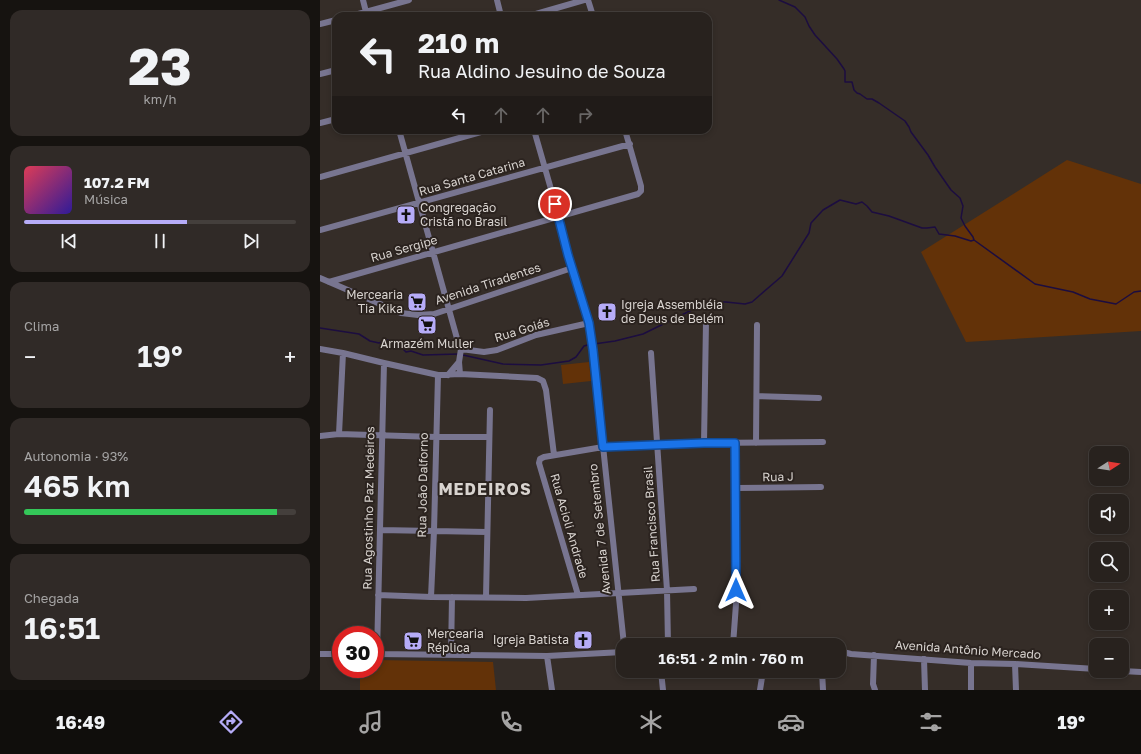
<!DOCTYPE html>
<html lang="pt">
<head>
<meta charset="utf-8">
<style>
	body { margin:0; font-family:"Golos Text",sans-serif; background:#302a27; color:#f1f3f6; height:100vh; display:flex; flex-direction:column; font-size:15px; white-space:nowrap }
	* { box-sizing:border-box; margin:0 }
	p { font-size:13px; color:#a5a4a4 }
	.icon { flex:none; width:22px; height:22px; fill:none; stroke:currentColor; stroke-width:2; stroke-linecap:round; stroke-linejoin:round }
	.map { position:relative; flex:1; overflow:hidden }
	.drawer { display:flex; flex-direction:column; gap:10px; padding:10px; background:#161310; width:320px }
	.drawer>* { flex:none }
	.top-card { position:absolute; left:12px; top:12px; width:380px; height:122px; border-radius:12px; box-shadow:0 2px 6px #0003,0 0 0 1px #443f3c; background:#28221e; color:#f1f3f6; overflow:hidden }
	.needle { width:26px; rotate:78deg }
	.buttons { position:absolute; left:769px; top:446px; display:grid; gap:8px }
	.buttons a { display:grid; place-items:center; width:40px; height:40px; border-radius:8px; background:#28221e; box-shadow:0 2px 6px #0003,0 0 0 1px #443f3c; font-size:20px }
	.speed { position:absolute; left:12px; top:626px; display:flex; gap:8px; font-size:20px; font-weight:700; text-align:center }
	.speed>* { display:grid; place-content:center; width:52px; height:52px; border-radius:50%; background:#28221e; box-shadow:0 2px 6px #0003,0 0 0 1px #443f3c; line-height:1 }
	.speed .limit { border:6px solid #d22; background:#fff; color:#111 }
	.pin { position:absolute; display:grid; place-items:center; width:34px; height:34px; color:#fff; margin:-17px; border:2px solid #fff; border-radius:50%; box-shadow:0 1px 4px #0007 }
	.me { position:absolute; width:44px; margin:-22px; rotate:0deg; stroke-linejoin:round; filter:drop-shadow(0 0 3px #0008) }
	.turn { display:flex; align-items:center; gap:14px; height:84px; padding:0 20px; font-size:18px }
	.turn .icon { width:52px; height:52px; stroke-width:2.5 }
	.turn b { display:block; font-size:28px; line-height:34px }
	.lanes { display:flex; align-items:center; height:38px; padding:0 20px; background:#0003; justify-content:center; gap:20px; direction:ltr }
	.lanes .off { opacity:.35 }
	.big { font-size:30px; font-weight:600; line-height:1.1 }
	.drawer .widget { flex:1; display:flex; flex-direction:column; justify-content:center; gap:6px; min-width:0; padding:0 14px; border-radius:12px; background:#302a27 }
	.drawer .dial { align-items:center; gap:0 }
	.dial b { font-size:52px; line-height:1 }
	.song { display:flex; align-items:center; gap:12px }
	.cover { width:48px; height:48px; border-radius:6px; background:linear-gradient(135deg,hsl(350 70% 55%),hsl(250 70% 35%)) }
	.played { height:4px; border-radius:2px; background:linear-gradient(90deg,#b6acf8 60%,#443f3c 60%) }
	.keys { display:flex; justify-content:space-around; direction:ltr }
	.heat { display:flex; justify-content:space-between; align-items:center; font-size:22px; direction:ltr }
	.charge { height:6px; border-radius:3px; background:linear-gradient(90deg,#34c759 93%,#443f3c 0) }
	.trip { position:absolute; left:296px; top:638px; width:230px; height:40px; border-radius:12px; background:#28221e; box-shadow:0 2px 6px #0003,0 0 0 1px #443f3c; font-weight:600; line-height:40px; text-align:center }
	.tabs { display:flex; height:64px; justify-content:space-around; align-items:center; background:#100e0c; color:#a5a4a4 }
	.tabs .icon { width:28px; height:28px }
	.tabs .on { color:#b6acf8 }
	.tabs b { font-size:18px; color:#f1f3f6 }
	main { display:flex; flex:1; min-height:0 }
	.map>svg:first-child { display:block }
	.green { fill:#633208 }
	.lines { fill:none; stroke-linecap:round; stroke-linejoin:round }
	.stream { stroke:#1c0d40; stroke-width:1.5 }
	.minor { stroke:#787590; stroke-width:6 }
	.route-casing { stroke:#114b97; stroke-width:10 }
	.route { stroke:#1a73e8; stroke-width:7 }
	.labels { text-anchor:middle; stroke-width:4; stroke-linejoin:round; paint-order:stroke }
	.street-label { font-size:12px; fill:#d8d3cf; stroke:#2b231f }
	.poi-label { font-size:12px; fill:#d8d3cf; stroke:#2b231f; text-anchor:start }
	.district-label { font-size:16px; font-weight:bold; letter-spacing:1px; fill:#d8d3cf; stroke:#2b231f }
</style>
</head>
<body>
<main>
<section class="drawer">
<div class="widget dial"><b>23</b><p>km/h</p></div>
<div class="widget">
<div class="song"><i class="cover"></i><div><b>107.2 FM</b><p>Música</p></div></div>
<div class="played"></div>
<div class="keys"><svg class="icon" aria-label="previous" viewBox="0 0 24 24"><path d="M18 5L8 12l10 7zM5 5v14"/></svg><svg class="icon" aria-label="pause" viewBox="0 0 24 24"><path d="M8 5v14M16 5v14"/></svg><svg class="icon" aria-label="next" viewBox="0 0 24 24"><path d="M6 5l10 7-10 7zM19 5v14"/></svg></div>
</div>
<div class="widget"><p>Clima</p>
<div class="heat"><a>−</a><b class="big">19°</b><a>+</a></div>
</div>
<div class="widget"><p>Autonomia · 93%</p><b class="big">465 km</b><div class="charge"></div></div>
<div class="widget"><p>Chegada</p><b class="big">16:51</b></div>
</section>
<div class="map">
<svg width="821" height="690" viewBox="0 0 821 690">
	<rect width="100%" height="100%" fill="#352d28"/>
	<path class="green" d="M747,160L821,184V331L646,342L601,252Z
		M269,362L271,381L243,384L241,365Z
		M55,660L173,662L176,690H40V669H55Z"/>
	<g class="lines">
		<path class="stream" d="M459,0L475,7L485,17L489,26L495,35L517,59L524,69L525,71V82H532L534,90L537,93L540,94L547,99H552L559,103L585,121L589,127L591,132L608,155L615,167L631,190L640,198L643,206L641,218L645,226L653,237L654,240
			M654,240L715,284L753,292L770,299L796,304L814,292L821,291
			M0,328L39,334L50,341L59,343L67,340L82,343L83,349L86,352L91,351L103,355L139,354
			M274,344L295,341L323,334L386,303L392,302H406L425,304L432,302L462,276L489,233L491,223L503,210L520,200L536,204L542,202L547,206L552,212L569,216L602,228H607L615,227L619,234L635,236L651,241L654,240
			M143,355L183,364L221,365L249,361L256,357L264,346L271,344"/>
		<path class="minor" d="M43,0L47,16
			M177,0L181,16
			M268,0L273,16
			M31,16L89,0
			M209,16L264,0
			M0,24L16,20
			M0,74L16,70
			M0,123L16,119
			M79,130L138,342L141,349L139,362L140,374
			M214,130L239,217L248,255L269,323L273,351L304,645
			M0,177L168,130
			M0,230L310,144
			M0,278L81,313L98,315L114,314L252,268
			M9,282L318,194L321,191V186L305,130
			M0,349L23,353L64,363L118,375L140,374L217,378L223,381L226,390L234,455
			M141,349L164,352L177,350L216,335L269,323
			M331,353L347,590L348,645
			M128,375L139,362
			M437,396L499,398
			M19,434L23,353
			M0,436L19,434L116,437H169
			M384,443L386,322
			M436,443L437,325
			M416,488L501,487
			M60,530L167,532
			M58,595L111,597L206,598L374,589
			M258,595L219,463L220,459L224,457L283,447L337,444L384,443L503,442
			M111,597L114,531L118,375
			M166,597L170,410
			M413,645L416,604L415,443
			M519,651L531,654L651,663L695,664L776,669
			M0,654H21
			M55,654L227,656L303,652
			M57,654L64,363
			M131,655L132,597
			M554,655L553,684L555,690
			M227,656L232,690
			M604,659L605,690
			M651,663V690
			M695,664L696,690
			M341,671L343,690
			M502,671L503,690
			M802,671L821,672
			M440,690L443,671"/>
	</g>
	<g class="lines">
		<g class="route-casing">
			<path id="route" d="M235,204L248,255L269,323L273,350L283,447L384,443H415L416,590"/>
		</g>
		<use href="#route" class="route"/>
	</g>
	<defs>
		<g id="church-square" transform="scale(1)"><rect x="-9" y="-9" width="18" height="18" rx="4" fill="#b6acf8" stroke="#2b231f"/><path d="M-1.2-6h2.4v3.5h3.3v2.4h-3.3V6h-2.4V-.1h-3.3v-2.4h3.3Z" fill="#111"/></g>
		<g id="supermarket-square" transform="scale(1)"><rect x="-9" y="-9" width="18" height="18" rx="4" fill="#b6acf8" stroke="#2b231f"/><path d="M-6-5.5h2.5l.6 2H6L4.5 2H-2.5L-4.4-4H-6ZM-1.5 3.2a1.3 1.3 0 1 0 .1 0ZM3 3.2a1.3 1.3 0 1 0 .1 0Z" fill="#111"/></g>
	</defs>
	<g fill-rule="evenodd">
		<use href="#church-square" x="86" y="215"/>
		<use href="#supermarket-square" x="97" y="302"/>
		<use href="#church-square" x="287" y="312"/>
		<use href="#supermarket-square" x="107" y="325"/>
		<use href="#church-square" x="263" y="640"/>
		<use href="#supermarket-square" x="93" y="641"/>
	</g>
	<g class="labels">
		<g class="street-label">
			<text transform="translate(152 177) rotate(-16)" y="4">Rua Santa Catarina</text>
			<text transform="translate(84 249) rotate(-16)" y="4">Rua Sergipe</text>
			<text transform="translate(168 284) rotate(-18)" y="4">Avenida Tiradentes</text>
			<text transform="translate(202 330) rotate(-17)" y="4">Rua Goiás</text>
			<text transform="translate(458 477) rotate(-1)" y="4">Rua J</text>
			<text transform="translate(103 485) rotate(-89)" y="4">Rua João Dalforno</text>
			<text transform="translate(49 508) rotate(-89)" y="4">Rua Agostinho Paz Medeiros</text>
			<text transform="translate(332 524) rotate(-94)" y="4">Rua Francisco Brasil</text>
			<text transform="translate(249 526) rotate(74)" y="4">Rua Acioli Andrade</text>
			<text transform="translate(280 529) rotate(-96)" y="4">Avenida 7 de Setembro</text>
			<text transform="translate(648 650) rotate(4)" y="4">Avenida Antônio Mercado</text>
		</g>
		<g class="poi-label">
			<text x="100" y="212">Congregação<tspan x="100" dy="14">Cristã no Brasil</tspan></text>
			<text x="83" y="299" text-anchor="end">Mercearia<tspan x="83" dy="14">Tia Kika</tspan></text>
			<text x="301" y="309">Igreja Assembléia<tspan x="301" dy="14">de Deus de Belém</tspan></text>
			<text x="107" y="348" text-anchor="middle">Armazém Muller</text>
			<text x="107" y="638">Mercearia<tspan x="107" dy="14">Réplica</tspan></text>
			<text x="249" y="644" text-anchor="end">Igreja Batista</text>
		</g>
		<g class="district-label">
			<text x="165" y="495">MEDEIROS</text>
		</g>
	</g>
</svg>
<div class="buttons">
<a><svg class="needle" viewBox="-14 -14 28 28"><path d="M0-13l5 13h-10z" fill="#e53935"/><path d="M0 13l5-13h-10z" fill="#a5a4a4"/></svg></a>
<a><svg class="icon" aria-label="sound" viewBox="0 0 24 24"><path d="M4 9h4l5-4v14l-5-4H4zM17 9q2 3 0 6"/></svg></a>
<a><svg class="icon" aria-label="search" viewBox="0 0 24 24"><circle cx="10" cy="10" r="6"/><path d="M15 15l6 6"/></svg></a>
<a>+</a>
<a>−</a>
</div>
<div class="speed"><div class="limit">30</div></div>
<div class="pin" style="left:235px;top:204px;background:#d93025"><svg class="icon" aria-label="arrive" viewBox="0 0 24 24"><path d="M6 21V4h12l-3 4 3 4H6"/></svg></div>
<svg class="me" style="left:416px;top:590px" viewBox="-20 -20 40 40"><path d="M0-17L14 15 0 8-14 15z" fill="#1a73e8" stroke="#fff" stroke-width="4"/></svg>
<div class="trip">16:51 · 2 min · 760 m</div>
<div class="top-card">
<div class="turn"><svg class="icon" aria-label="left" viewBox="0 0 24 24"><path d="M17 20v-9H6M10 6l-5 5 5 5"/></svg><div><b>210 m</b>Rua Aldino Jesuino de Souza</div></div>
<div class="lanes"><svg class="icon" aria-label="left" viewBox="0 0 24 24"><path d="M17 20v-9H6M10 6l-5 5 5 5"/></svg><svg class="icon off" aria-label="ahead" viewBox="0 0 24 24"><path d="M12 20V5M6 11l6-6 6 6"/></svg><svg class="icon off" aria-label="ahead" viewBox="0 0 24 24"><path d="M12 20V5M6 11l6-6 6 6"/></svg><svg class="icon off" aria-label="right" viewBox="0 0 24 24"><path d="M7 20v-9h11M14 6l5 5-5 5"/></svg></div>
</div>
</div>
</main>
<nav class="tabs">
<b>16:49</b>
<svg class="icon on" aria-label="directions" viewBox="0 0 24 24"><path d="M12 3l9 9-9 9-9-9zM9 14v-3h6M13 9l2 2-2 2"/></svg>
<svg class="icon" aria-label="music" viewBox="0 0 24 24"><path d="M9 18V5l10-2v13"/><circle cx="6" cy="18" r="3"/><circle cx="16" cy="16" r="3"/></svg>
<svg class="icon" aria-label="phone" viewBox="0 0 24 24"><path d="M5 4h4l2 5-3 2q2 4 5 5l2-3 5 2v4C11 20 4 13 5 4z"/></svg>
<svg class="icon" aria-label="climate" viewBox="0 0 24 24"><path d="M12 3v18M4 7l16 10M4 17L20 7"/></svg>
<svg class="icon" aria-label="car" viewBox="0 0 24 24"><path d="M5 17H2v-5l4-1 3-4h7l3 4 3 1v5h-3M9 17h6M6 11h13"/><circle cx="7" cy="17" r="2"/><circle cx="17" cy="17" r="2"/></svg>
<svg class="icon" aria-label="filters" viewBox="0 0 24 24"><path d="M4 7h16M4 17h16"/><circle cx="9" cy="7" r="2"/><circle cx="15" cy="17" r="2"/></svg>
<b>19°</b>
</nav>
</body>
</html>
